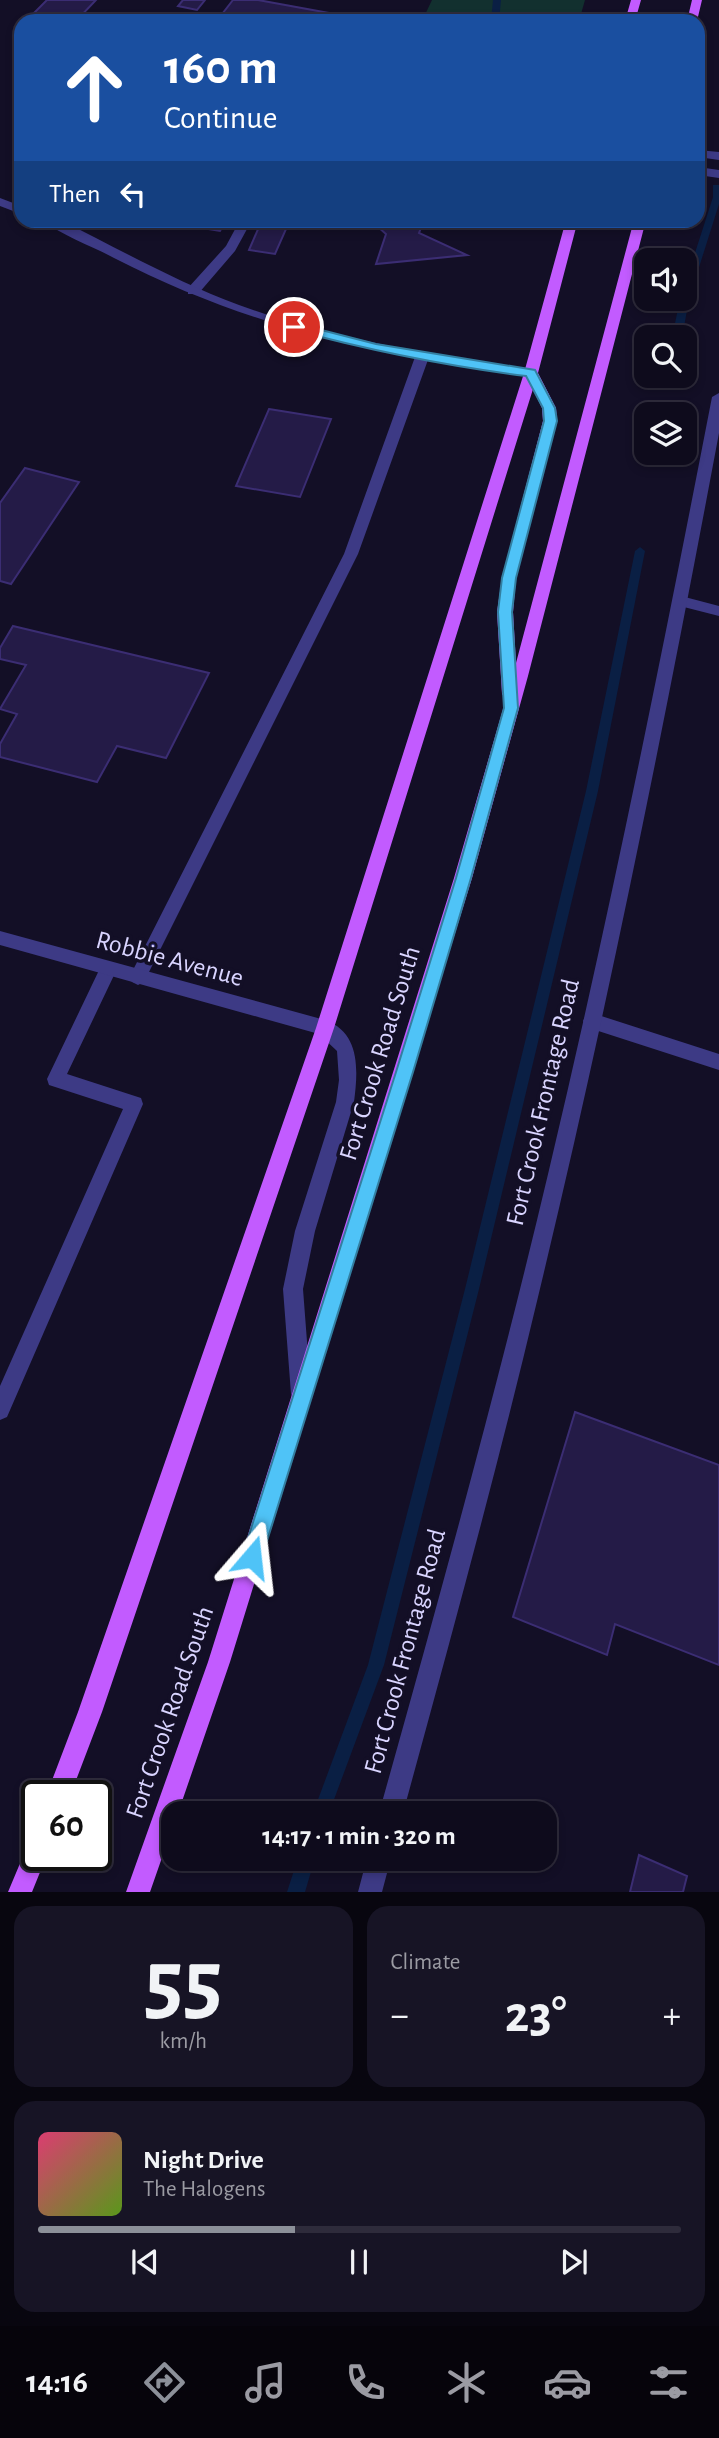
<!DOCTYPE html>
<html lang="en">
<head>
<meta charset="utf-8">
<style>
	body { margin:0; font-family:"Alegreya Sans",sans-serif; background:#171425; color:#f1f3f6; height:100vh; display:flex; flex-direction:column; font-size:26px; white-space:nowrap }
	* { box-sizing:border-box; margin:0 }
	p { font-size:23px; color:#9b9ba3 }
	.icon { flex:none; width:38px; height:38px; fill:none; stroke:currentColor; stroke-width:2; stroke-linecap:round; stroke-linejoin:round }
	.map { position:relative; height:1892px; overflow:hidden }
	.details { display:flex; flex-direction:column; gap:14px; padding:14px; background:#08060f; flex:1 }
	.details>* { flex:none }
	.guide { position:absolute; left:14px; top:14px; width:691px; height:214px; border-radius:21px; box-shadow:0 4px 10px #0003,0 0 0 2px #2e2b3b; background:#1a4fa0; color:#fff; overflow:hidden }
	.fabs { position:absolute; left:634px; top:248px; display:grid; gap:14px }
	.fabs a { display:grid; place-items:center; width:63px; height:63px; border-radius:14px; background:#0e0b1c; box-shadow:0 4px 10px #0003,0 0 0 2px #2e2b3b; font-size:35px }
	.speed { position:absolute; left:21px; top:1780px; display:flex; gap:14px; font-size:35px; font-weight:700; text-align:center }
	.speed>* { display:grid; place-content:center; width:91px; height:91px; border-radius:50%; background:#0e0b1c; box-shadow:0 4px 10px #0003,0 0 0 2px #2e2b3b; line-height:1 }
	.speed .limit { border:4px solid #111; border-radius:10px; background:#fff; color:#111 }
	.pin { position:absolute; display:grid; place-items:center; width:60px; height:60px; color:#fff; margin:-30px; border:4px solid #fff; border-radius:50%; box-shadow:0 2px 7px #0007 }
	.me { position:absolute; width:77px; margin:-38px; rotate:17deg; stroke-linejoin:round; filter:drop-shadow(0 0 5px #0008) }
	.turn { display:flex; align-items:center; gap:24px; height:147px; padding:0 35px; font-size:32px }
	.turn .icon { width:91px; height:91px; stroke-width:2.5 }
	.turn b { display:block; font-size:49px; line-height:60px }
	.then { display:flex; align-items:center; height:66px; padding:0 35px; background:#0003; gap:14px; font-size:26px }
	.big { font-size:52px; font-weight:700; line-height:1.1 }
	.details .widget { flex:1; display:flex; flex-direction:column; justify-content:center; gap:10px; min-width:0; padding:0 24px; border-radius:21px; background:#171425 }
	.details .dial { align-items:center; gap:0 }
	.dial b { font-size:91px; line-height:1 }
	.song { display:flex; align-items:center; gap:21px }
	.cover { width:84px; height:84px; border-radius:10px; background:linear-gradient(135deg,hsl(340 70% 55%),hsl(90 70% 35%)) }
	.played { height:7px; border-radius:4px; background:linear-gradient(90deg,#8c9099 40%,#2e2b3b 40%) }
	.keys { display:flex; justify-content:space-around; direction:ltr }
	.heat { display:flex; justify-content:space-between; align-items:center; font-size:38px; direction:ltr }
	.details .tiles { flex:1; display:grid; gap:14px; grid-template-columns:1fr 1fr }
	.widget:last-child { grid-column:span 2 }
	.trip { position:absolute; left:161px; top:1801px; width:396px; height:70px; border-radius:21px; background:#0e0b1c; box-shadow:0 4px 10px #0003,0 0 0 2px #2e2b3b; font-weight:700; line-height:70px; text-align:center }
	.tabs { display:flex; height:112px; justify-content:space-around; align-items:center; background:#06040b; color:#9b9ba3 }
	.tabs .icon { width:49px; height:49px }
	.tabs .current { color:#8c9099 }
	.tabs b { font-size:32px; color:#f1f3f6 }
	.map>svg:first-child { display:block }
	.green { fill:#12302f }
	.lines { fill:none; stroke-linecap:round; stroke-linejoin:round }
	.stream { fill:#0a1f44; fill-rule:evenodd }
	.building { fill:#241b47; stroke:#3b2d73; stroke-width:2 }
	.lane { fill:#3d3a85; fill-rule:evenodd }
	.street { fill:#3d3a85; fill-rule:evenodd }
	.primary { fill:#c25bff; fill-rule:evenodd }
	.route { fill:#4fc3f7; stroke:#337fa1; stroke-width:2 }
	.labels { text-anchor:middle; stroke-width:7; stroke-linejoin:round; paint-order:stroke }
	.street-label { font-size:26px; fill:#d9d4ff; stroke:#130f26 }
</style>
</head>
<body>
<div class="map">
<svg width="719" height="1892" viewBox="0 0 719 1892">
	<rect width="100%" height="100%" fill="#130f26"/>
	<path class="green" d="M432,0H585L579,21H422Z"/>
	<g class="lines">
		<path class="stream" d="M493,0H501L499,21H491Z
			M713,185H719V204L689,299L682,338H672L680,299H684V287L713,197Z
			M657,453H667L664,465L661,466L656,463Z
			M640,547L645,551L598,791L479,1289L384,1665L329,1813H313L368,1665L465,1289L586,791L635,551Z
			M298,1858H315L305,1892H287Z"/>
	</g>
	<path class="building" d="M47,0H96L76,21H26Z
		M183,0H205L197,10L178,6Z
		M233,0H258L329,13L324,21H236L219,18Z
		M173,220H226L220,231L171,223Z
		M262,220H290L275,254L249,250Z
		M380,220H424L419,233L467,255L376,264L386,234L378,227Z
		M269,409L331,419L300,497L236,486Z
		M25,468L79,482L11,584L0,581V503Z
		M13,626L209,673L166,758L117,746L97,782L0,757V744L17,714L0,709L26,665L0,659V648Z
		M575,1412L719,1465V1665L615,1624L607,1655L513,1617Z
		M639,1855L687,1876L683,1892H630Z"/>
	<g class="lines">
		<path class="lane" d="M240,220H252L235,251L198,294H188V288L226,246Z
			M422,353L429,357L358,554L144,982L138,985L132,982L129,977L132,972L344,554L415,357Z
			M681,596L719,606V616L676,605L673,601Z
			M108,962L114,964L117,969L67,1074L141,1098L143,1104L7,1417L0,1420V1386L123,1109L49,1085L47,1079L102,964Z
			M592,1013L719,1054V1070L586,1027L583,1021L586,1015Z"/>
		<path class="street" d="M698,150L719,152V160L698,157Z
			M698,167L719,170V178L698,175Z
			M0,198L21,206V214L0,206Z
			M43,220H60C119,249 177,282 239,305C333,339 432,355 531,369L538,373L531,377C383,357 248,327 114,258C92,246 62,236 43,220Z
			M719,393V433C665,722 607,1011 538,1297C497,1470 450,1641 403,1813H379C439,1599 498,1386 549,1170C610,913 662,655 712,397Z
			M0,931L325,1020C361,1033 358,1071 354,1102L315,1231L303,1289L311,1394L308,1401L301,1404L294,1401L291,1394L283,1289L295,1231L336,1102L339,1080L337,1051L319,1034L0,945Z
			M367,1858H391L382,1892H358Z"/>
		<path class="primary" d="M631,0H641L635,21H625Z
			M692,0H702L697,21H687Z
			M566,220H578L538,373L556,408L557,421L516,578L513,612L516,663L634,220H646L528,676L472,878L230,1662L178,1813H173V1826L150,1892H126L208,1662L454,878L506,699L502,694L497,612L502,578L543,421L542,408L533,389L334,1028L102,1712L70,1796H46L78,1712L316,1028L524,373Z
			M37,1838V1855H47L32,1892H8L29,1842Z"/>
	</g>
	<path class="route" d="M294,323L376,344L535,370L555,408L557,421L516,578L512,612L518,708L471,878L413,1072L262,1557L259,1564L252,1567L245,1564L242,1557L396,1072L456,878L504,708L498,612L502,578L544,421L543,408L526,376C446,366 368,350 290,329V324Z"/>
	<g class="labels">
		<g class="street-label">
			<text transform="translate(170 958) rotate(15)" y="9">Robbie Avenue</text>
			<text transform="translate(379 1053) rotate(-73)" y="9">Fort Crook Road South</text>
			<text transform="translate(542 1102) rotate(-77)" y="9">Fort Crook Frontage Road</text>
			<text transform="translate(404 1651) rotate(-75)" y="9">Fort Crook Frontage Road</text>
			<text transform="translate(169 1712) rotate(-71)" y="9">Fort Crook Road South</text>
		</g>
	</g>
</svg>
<div class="fabs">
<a><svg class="icon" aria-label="sound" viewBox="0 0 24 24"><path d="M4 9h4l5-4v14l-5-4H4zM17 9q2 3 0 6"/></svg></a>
<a><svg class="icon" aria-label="search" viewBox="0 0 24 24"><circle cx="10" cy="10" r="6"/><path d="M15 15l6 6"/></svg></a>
<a><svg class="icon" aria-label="layers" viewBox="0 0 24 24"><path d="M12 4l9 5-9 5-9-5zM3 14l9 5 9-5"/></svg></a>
</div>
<div class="speed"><div class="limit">60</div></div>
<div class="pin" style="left:294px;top:327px;background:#d93025"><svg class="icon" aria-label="arrive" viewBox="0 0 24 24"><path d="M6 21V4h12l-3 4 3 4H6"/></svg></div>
<svg class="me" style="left:252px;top:1557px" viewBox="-20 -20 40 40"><path d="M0-17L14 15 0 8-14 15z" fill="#4fc3f7" stroke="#fff" stroke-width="4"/></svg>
<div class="trip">14:17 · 1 min · 320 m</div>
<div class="guide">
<div class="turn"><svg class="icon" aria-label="ahead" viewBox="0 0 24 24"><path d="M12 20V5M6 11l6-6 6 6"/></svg><div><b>160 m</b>Continue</div></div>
<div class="then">Then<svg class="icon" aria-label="left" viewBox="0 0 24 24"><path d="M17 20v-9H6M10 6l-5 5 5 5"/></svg></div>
</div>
</div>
<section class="details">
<div class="tiles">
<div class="widget dial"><b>55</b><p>km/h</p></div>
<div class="widget"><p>Climate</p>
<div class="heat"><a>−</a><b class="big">23°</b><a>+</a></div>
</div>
<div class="widget">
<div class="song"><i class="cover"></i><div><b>Night Drive</b><p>The Halogens</p></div></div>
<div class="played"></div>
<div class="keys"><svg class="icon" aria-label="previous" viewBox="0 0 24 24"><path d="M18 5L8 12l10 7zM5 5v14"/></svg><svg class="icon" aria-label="pause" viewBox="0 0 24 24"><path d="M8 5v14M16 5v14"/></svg><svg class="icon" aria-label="next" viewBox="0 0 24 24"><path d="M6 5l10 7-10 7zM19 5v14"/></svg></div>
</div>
</div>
</section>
<nav class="tabs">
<b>14:16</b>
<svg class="icon current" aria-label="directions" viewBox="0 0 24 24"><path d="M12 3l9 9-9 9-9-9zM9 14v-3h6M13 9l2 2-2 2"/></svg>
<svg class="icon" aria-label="music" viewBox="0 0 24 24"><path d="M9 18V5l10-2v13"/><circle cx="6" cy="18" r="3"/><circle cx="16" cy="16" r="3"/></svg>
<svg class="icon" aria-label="phone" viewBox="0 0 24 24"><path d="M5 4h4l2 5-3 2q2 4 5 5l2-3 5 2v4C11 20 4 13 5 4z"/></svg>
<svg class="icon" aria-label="climate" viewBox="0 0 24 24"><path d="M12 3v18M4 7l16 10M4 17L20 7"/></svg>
<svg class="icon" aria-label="car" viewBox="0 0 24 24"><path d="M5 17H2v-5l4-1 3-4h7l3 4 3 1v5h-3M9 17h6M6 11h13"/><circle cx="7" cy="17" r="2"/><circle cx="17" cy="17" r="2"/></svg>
<svg class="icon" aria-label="filters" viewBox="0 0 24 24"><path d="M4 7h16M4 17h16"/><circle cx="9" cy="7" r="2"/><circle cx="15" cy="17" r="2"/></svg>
</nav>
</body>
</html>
